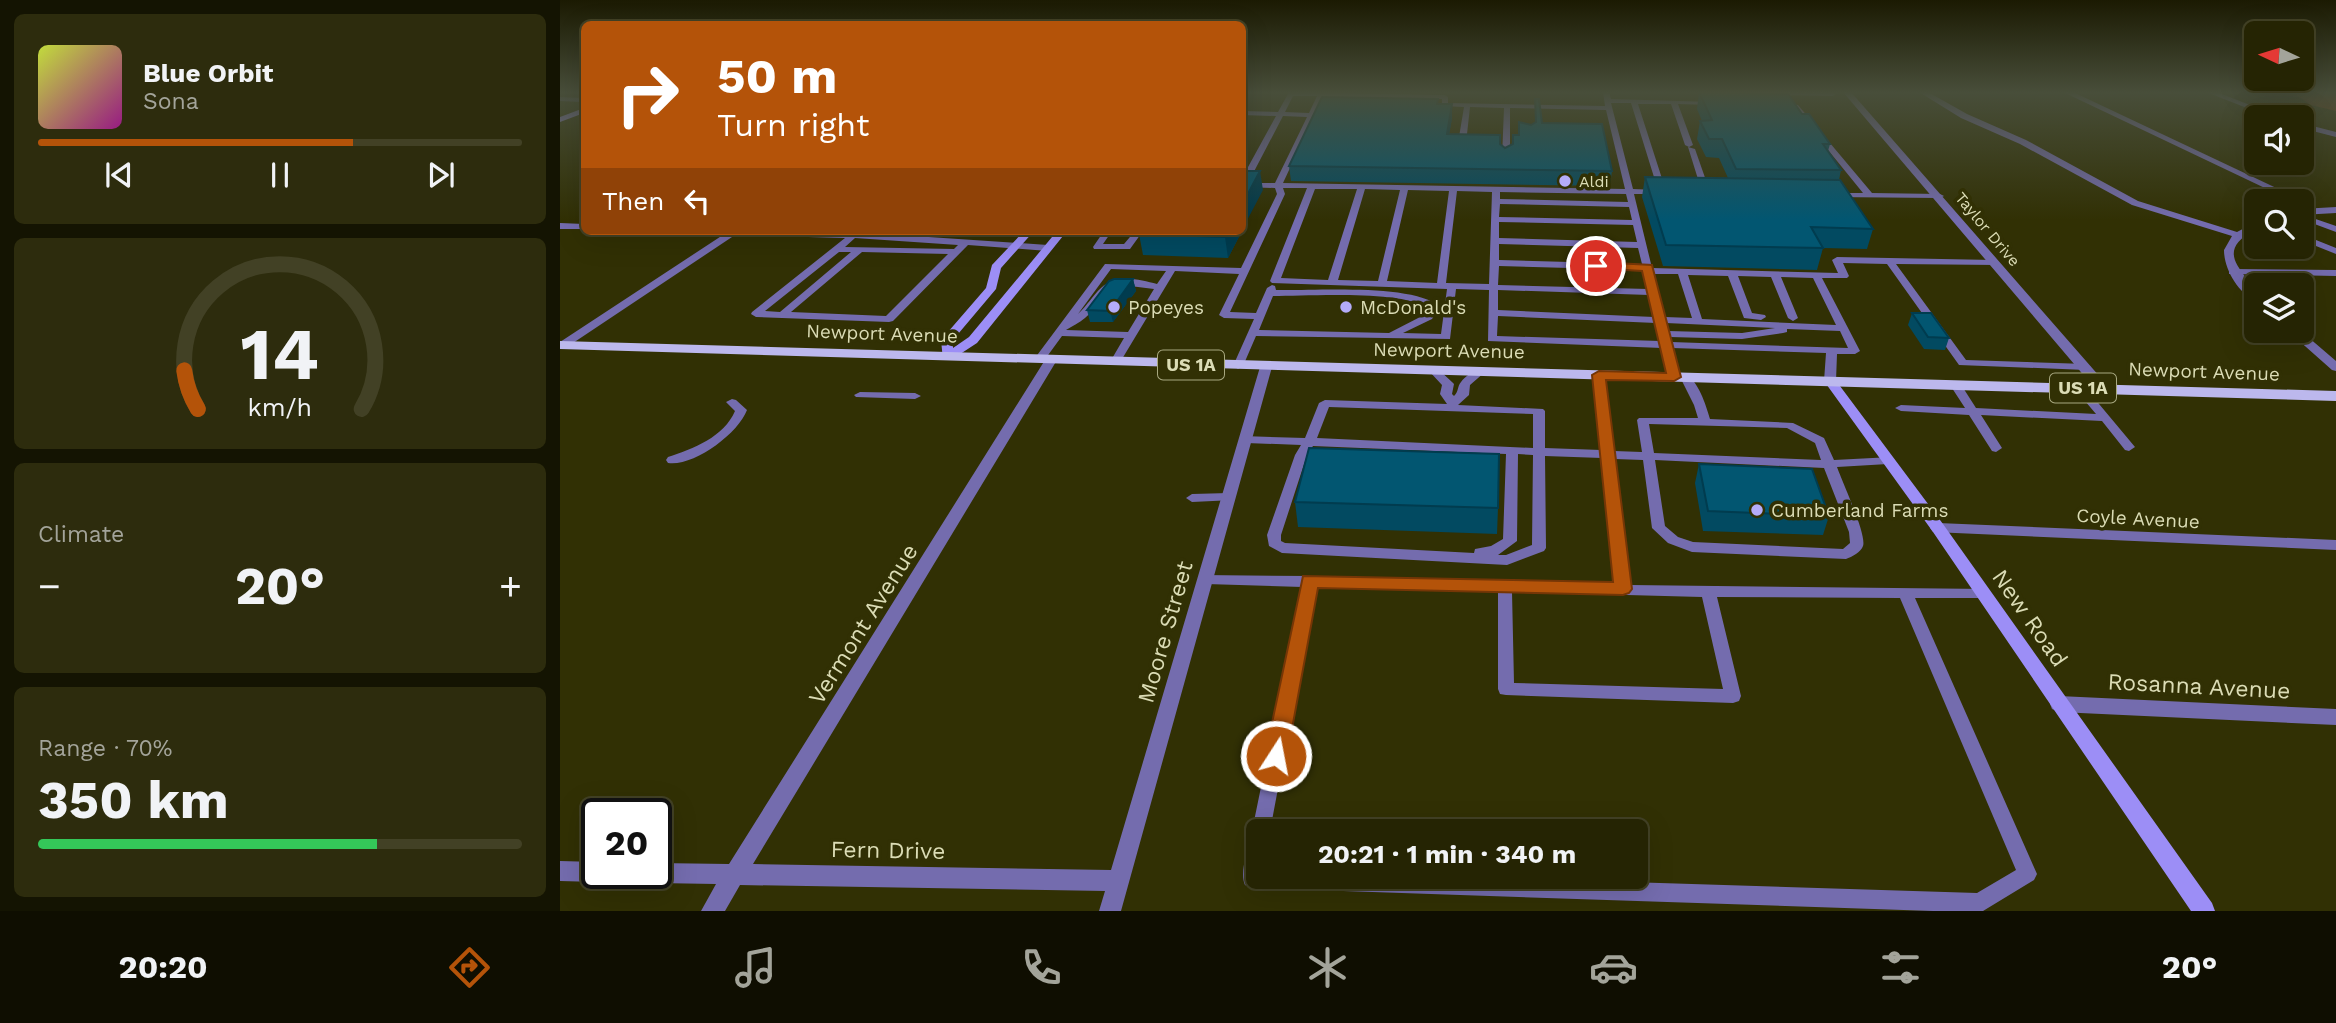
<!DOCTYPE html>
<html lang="en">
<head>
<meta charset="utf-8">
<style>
	body { margin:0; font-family:"Work Sans",sans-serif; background:#2d2c0d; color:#f1f3f6; height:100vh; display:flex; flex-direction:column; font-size:26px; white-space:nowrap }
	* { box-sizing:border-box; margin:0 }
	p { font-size:23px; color:#a3a49a }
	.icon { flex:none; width:38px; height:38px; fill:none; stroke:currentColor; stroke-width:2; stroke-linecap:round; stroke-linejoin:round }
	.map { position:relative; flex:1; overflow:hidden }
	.sheet { display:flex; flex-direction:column; gap:14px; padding:14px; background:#141402; width:560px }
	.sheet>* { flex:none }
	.guide { position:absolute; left:21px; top:21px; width:665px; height:214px; border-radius:10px; box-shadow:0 7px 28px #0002,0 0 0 2px #424125; background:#b45309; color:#fff; overflow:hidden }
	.needle { width:46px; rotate:274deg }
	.controls { position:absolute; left:1684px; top:21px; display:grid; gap:14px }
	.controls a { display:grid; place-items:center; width:70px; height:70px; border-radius:10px; background:#252403; box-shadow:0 7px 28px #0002,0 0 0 2px #424125; font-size:35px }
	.speed { position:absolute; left:21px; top:798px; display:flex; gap:14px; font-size:35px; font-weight:700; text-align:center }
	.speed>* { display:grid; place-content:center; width:91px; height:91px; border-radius:50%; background:#252403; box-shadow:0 7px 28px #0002,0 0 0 2px #424125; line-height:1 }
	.speed .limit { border:4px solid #111; border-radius:10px; background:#fff; color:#111 }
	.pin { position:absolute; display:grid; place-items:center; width:60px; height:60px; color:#fff; margin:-30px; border:4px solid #fff; border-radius:50%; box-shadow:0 2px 7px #0007 }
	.me { position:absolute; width:77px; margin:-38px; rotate:11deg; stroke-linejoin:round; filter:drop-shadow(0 0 5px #0008) }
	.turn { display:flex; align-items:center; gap:24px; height:147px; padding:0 21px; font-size:32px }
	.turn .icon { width:91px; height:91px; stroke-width:2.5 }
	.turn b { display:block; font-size:49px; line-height:60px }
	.then { display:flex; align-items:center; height:66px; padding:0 21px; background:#0003; gap:14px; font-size:26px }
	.big { font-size:52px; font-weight:700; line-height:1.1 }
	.sheet .tile { flex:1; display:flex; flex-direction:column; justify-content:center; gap:10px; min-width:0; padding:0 24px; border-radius:10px; background:#2d2c0d }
	.sheet .dial { align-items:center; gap:0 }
	.dial svg { height:182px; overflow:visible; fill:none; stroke:#424125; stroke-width:7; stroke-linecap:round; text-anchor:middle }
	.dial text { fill:#f1f3f6; stroke:none }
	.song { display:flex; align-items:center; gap:21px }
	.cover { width:84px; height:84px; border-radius:10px; background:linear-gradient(135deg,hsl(70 70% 55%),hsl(310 70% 35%)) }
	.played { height:7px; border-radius:4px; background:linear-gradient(90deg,#b45309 65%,#424125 65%) }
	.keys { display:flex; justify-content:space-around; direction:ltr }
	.heat { display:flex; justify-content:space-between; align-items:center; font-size:38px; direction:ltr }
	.charge { height:10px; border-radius:5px; background:linear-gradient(90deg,#34c759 70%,#424125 0) }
	.trip { position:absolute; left:686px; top:819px; width:402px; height:70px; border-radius:10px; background:#252403; box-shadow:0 7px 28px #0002,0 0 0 2px #424125; font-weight:700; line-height:70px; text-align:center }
	.tab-bar { display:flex; height:112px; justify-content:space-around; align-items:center; background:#0f0e01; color:#a3a49a }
	.tab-bar .icon { width:49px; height:49px }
	.tab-bar .on { color:#b45309 }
	.tab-bar b { font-size:32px; color:#f1f3f6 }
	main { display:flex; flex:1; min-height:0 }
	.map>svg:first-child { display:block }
	.green { fill:#7c3a0f }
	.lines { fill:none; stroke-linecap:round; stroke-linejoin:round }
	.lane { fill:#746cae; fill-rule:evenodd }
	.street { fill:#746cae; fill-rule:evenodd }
	.secondary { fill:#9c8ef6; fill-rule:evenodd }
	.primary { fill:#bcb8ed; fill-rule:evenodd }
	.wall { fill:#024a61 }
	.shaded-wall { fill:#013c4f }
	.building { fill:#025671; stroke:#013c4f; stroke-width:2 }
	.route { fill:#b45309; stroke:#753606; stroke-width:2 }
	.poi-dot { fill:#b4acf9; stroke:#313004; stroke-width:2.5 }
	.labels { text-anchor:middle; stroke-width:7; stroke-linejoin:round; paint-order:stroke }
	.far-poi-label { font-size:16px; fill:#dbdcb5; stroke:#313004; text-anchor:start }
	.far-street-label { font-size:16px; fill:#dbdcb5; stroke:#313004 }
	.shield { fill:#313004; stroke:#a8a880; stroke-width:2 }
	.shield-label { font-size:18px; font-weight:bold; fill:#dbdcb5 }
	.poi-label { font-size:19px; fill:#dbdcb5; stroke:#313004; text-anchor:start }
	.street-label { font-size:19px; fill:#dbdcb5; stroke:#313004 }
	.near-street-label { font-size:23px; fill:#dbdcb5; stroke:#313004 }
</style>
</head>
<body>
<main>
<section class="sheet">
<div class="tile">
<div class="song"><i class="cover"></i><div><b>Blue Orbit</b><p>Sona</p></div></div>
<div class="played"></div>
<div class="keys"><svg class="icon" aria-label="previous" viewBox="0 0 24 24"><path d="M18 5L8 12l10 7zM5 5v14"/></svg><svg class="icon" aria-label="pause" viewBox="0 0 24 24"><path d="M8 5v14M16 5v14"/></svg><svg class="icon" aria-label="next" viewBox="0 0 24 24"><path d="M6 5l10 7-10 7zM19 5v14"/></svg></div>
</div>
<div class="tile dial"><svg viewBox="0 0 100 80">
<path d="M14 69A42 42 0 1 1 86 69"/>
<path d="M14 69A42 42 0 0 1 8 52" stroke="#b45309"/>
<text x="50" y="56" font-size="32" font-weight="700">14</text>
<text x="50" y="72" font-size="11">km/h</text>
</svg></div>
<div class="tile"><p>Climate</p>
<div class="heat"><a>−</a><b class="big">20°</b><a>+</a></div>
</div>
<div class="tile"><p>Range · 70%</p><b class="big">350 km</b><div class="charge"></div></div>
</section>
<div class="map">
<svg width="1776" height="911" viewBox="0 0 1776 911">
	<rect width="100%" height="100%" fill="#313004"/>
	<path class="green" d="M1732,92H1776V111L1751,105Z"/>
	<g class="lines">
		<path class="lane" d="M729,92L885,95L888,97V103L1045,106L1043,92H1049L1051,99L1154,102L1155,103L1152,105L1118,104L1133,145L1129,147L1125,145L1111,104H1078L1106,191L1099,194H1074L1092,268L1278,273L1272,260L1277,257L1434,260L1439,263L1437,265L1336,264L1406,360L1526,364L1531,367L1526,370L1399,365L1327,264L1283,263L1289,276L1287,278H1262L1300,351L1295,354H1277L1276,381L1270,384L1264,381L1266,353L1112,348L1119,377L1114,380L1109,377L1102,348L928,341L929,290L896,289L890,339L696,336L683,366L678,369L673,366L694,319L664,318L659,315L679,274L615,271L559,364H551L550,362L564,338L502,336L483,362H475L474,360L475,358L545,264L681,268L717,194L715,188L682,187V178L716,116L682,115V111L718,112ZM733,96H757L749,113L725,112ZM763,97L882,99V106L904,107L898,143L902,145L906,143L910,107L944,108L942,158L946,160L950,158V108L1046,110L1065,189L723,183ZM1051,103H1071L1098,190L1073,189ZM723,116L747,117L715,183H688ZM723,188H747L710,281L712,283L887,289L881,334L843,333L872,319L880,307C854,283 753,291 716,290L715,286L712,285L707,288L696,313L670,312L725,194ZM755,189H797L768,280L721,278ZM805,189L840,190L818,281L778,280ZM848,190L889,191L877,283L827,281ZM897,191L932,192L929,284L886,283ZM940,192L1066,194L1068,202L940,199ZM940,204L1069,207L1072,220L939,217ZM939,222L1073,225L1077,242L939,238ZM939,244L1078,248L1082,264L939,260ZM939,266L1083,270L1088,289L938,285ZM551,269L606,271L597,284C580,280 557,273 541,288C533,295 527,306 518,314ZM1094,274H1118L1132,318L1105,317ZM1128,275L1168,276L1184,318L1201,320L1206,317L1205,315L1192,313L1178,276L1211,277L1228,318L1233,321L1238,318L1221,277L1253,278L1276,325L1142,319ZM562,285L594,289L568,332L506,330C512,326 519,323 525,318C539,307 544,290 562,285ZM938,290L1089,295L1094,317L938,310ZM713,296C750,296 840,290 869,308L864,315L829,333L699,330ZM938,316L1096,323L1100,341L937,336ZM1106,323L1215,328L1182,333L1108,331ZM1227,329L1280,331L1288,348L1111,342L1110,337L1182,339L1223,333L1227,332Z
			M1158,92H1269L1276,94L1273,96L1161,94Z
			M1219,103L1238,105L1312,193L1380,194L1384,196L1380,198L1271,197V193H1303L1234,108L1217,106L1216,105Z
			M1128,147L1135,149L1150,192L1149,194L1142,192Z
			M1741,214L1776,226V232L1741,219Z
			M0,223L24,224V229H0Z
			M169,231L294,232L488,245L492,248L488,251L408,245L333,321L329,322L196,317L191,314L192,312L285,238L175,235L7,347H0V342ZM295,238L398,245L394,249L285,247ZM279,252H291L220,312L205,311ZM302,252L388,254L326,316L231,312Z
			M544,231H552L543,244H564L575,231H583L570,249H534L533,247Z
			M1741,234L1776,248V254L1741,240Z
			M1672,269L1776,270V276L1669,274V270Z
			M874,368L878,369L892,382L894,384L892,394L894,396C899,391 897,387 901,382C905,376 914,371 920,369L925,372L910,385L909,395L898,405L983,409L985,411V448L1041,450L1034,375L1039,372L1044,375L1054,451L1082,452L1077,420L1079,418H1138L1134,405L1120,377L1125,374C1138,380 1146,405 1150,419L1233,423L1264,438L1274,460L1332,457L1334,460L1332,463L1328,464L1277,467C1282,481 1307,535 1303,546C1301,552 1292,557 1286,559L1132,552L1108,543L1092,528L1083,460L1055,459L1070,585L1428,589L1430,593L1428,597L1423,598H1355L1477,874L1474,880L1423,911H1373L692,888L685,885C680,874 686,853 691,841L698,838V877H905L1417,893L1456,870L1340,598L1157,597L1181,696L1179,701L1173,703L946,695L940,694L938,689V592L756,587L710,831H698V838L695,837L692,831L742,587L646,584L641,583L639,579L641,575L750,576L940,581L945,580L950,582L1055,584L1042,458L985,456L986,548L984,551L947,565L722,553L709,546L707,535L735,455L741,445L686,443L682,442L680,439L682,436L745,438L759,403L765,400L887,404L880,394L882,385L869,371ZM769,407L973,414V448L757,438ZM1089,424L1227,428L1255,443L1261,460L1094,453ZM753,446L946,454L943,539L931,546L915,549L914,553L725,543L721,541V535L747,455ZM958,454L973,455L972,545L946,555H938L957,541ZM1095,460L1264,468L1289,532L1290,543L1283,549L1133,542L1118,537L1105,526ZM952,592L1142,597L1163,689L954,683Z
			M1396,382L1400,383L1416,408L1536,414L1514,388L1520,385L1524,386L1575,447L1569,451L1565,450L1542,421L1421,415L1442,448L1436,452L1432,451L1409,415L1341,411L1335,408L1341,405L1405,408L1390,385Z
			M300,392L355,393L361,396L355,399L296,397L294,395Z
			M172,399L176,400L187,410C178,434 133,467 108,463L106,460L108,457C133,449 164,437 175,411L166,402Z
			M669,493L674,494L675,497L674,500L632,502L626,498L632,494Z"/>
		<path class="street" d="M1283,92H1291L1547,385L1548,388L1547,391H1537Z
			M1359,92H1368L1407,114L1466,140L1578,201L1677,232L1696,222V229C1646,256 1696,274 1696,301C1678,293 1664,269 1664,250L1672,236L1572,205L1460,144L1401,118Z
			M1503,92H1513L1744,201L1741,203V201H1732Z
			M1646,92H1657L1720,117H1710Z
			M0,97L24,98V102L0,101Z
			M1741,123L1776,132V137L1741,128Z
			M1776,207V213L1741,215V209Z
			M1728,331H1741L1776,361V371L1772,370Z
			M491,356L497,360L193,864L551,870L700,367L702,364H710L712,367L561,911H539L545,891L180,885L165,911H141L156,884L96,883L88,880L85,873H96V863L169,864L485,360Z
			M1378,523L1776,540V550L1373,532L1370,528L1373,524Z
			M1499,696L1776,709V725L1499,712L1492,709L1490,704L1492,699Z
			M0,861L37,862V873H47L45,879L37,882L0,881Z"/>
		<path class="secondary" d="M24,108V113L0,122V117Z
			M464,231H474L441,268L436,289L393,340V348L409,337L497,231H507L417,343L391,360H383L381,340L426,288L432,265Z
			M1270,377L1274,378L1383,524L1652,903L1655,911H1631L1373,532L1264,381Z"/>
		<path class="primary" d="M0,341L1776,391V401L0,349Z"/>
	</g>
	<path class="wall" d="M1139,92L1242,114L1270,144L1268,151L1281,170L1279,180L1313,229L1307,249L1263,248L1257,270L1103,266L1082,197L1085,177L1168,178L1159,158L1146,157L1137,139L1140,121H1142L1137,109Z
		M878,99V104H892V118L889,134L940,144L945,148L953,144L958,135L959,122L971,125L975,123V99L982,123L1052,171L1050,186L731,181L729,166Z
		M682,231L668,258L583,255L579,234Z
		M573,279L576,291L553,322H530L527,310Z
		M1352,313L1389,338L1385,350L1364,349L1348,325Z
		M1139,464L1269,516L1263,535L1143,531L1135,483Z
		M735,502L938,508L937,534L738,527Z"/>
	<path class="shaded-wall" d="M892,104V118L887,148V134Z
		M700,171L703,190L682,230V205Z
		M669,231H682L668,258L665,237Z
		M573,279L576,291L553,322L550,311Z"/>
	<path class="building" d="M1139,92L1228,94L1242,114H1249L1270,144H1263L1281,170L1176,169L1162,139H1149L1140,121L1152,120Z
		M762,97L878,99L877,104H892L887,134L940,135V144L945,148L953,144V135H959V122L971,125L976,122L975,99H979L982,123L1042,124L1052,171L729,166Z
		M682,171H700L682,205Z
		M1085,177L1280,180L1313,229L1251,227L1263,248L1106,245Z
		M581,231H669L665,237L579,234Z
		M554,279H573L550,311L527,310L549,281Z
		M1352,313H1371L1389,338L1368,337Z
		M749,448L939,454L938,508L735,502Z
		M1139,464L1252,469L1269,516L1148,511Z"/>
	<linearGradient id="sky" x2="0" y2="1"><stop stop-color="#1b1a02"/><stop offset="0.42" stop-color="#484e3a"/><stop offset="1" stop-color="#484e3a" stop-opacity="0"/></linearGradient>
	<rect width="1776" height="220" fill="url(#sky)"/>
	<path class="route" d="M1036,262L1092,265L1121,377L1114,381L1046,380L1072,589L1069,593L1063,595L758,588L727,756L724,763L716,766L708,763L705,756L743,576L1053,582L1032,375L1039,371L1106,373L1082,271L1032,268V263Z"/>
	<g class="poi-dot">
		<circle cx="1005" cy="181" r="7"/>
		<circle cx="554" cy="307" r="7"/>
		<circle cx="786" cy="307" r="7"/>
		<circle cx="1197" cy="510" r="7"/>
	</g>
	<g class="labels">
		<g class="far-poi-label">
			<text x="1019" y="187">Aldi</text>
		</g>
		<g class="far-street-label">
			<text transform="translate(1428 229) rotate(50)" y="6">Taylor Drive</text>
		</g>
		<g class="shield">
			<rect x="598" y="350.5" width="66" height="29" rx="5"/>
			<rect x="1490" y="373.5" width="66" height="29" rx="5"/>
		</g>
		<g class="shield-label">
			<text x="631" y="371">US 1A</text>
			<text x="1523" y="394">US 1A</text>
		</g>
		<g class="poi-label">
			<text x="568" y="314">Popeyes</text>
			<text x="800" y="314">McDonald's</text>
			<text x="1211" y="517">Cumberland Farms</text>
		</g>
		<g class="street-label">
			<text transform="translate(322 333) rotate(2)" y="7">Newport Avenue</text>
			<text transform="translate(889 350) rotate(1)" y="7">Newport Avenue</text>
			<text transform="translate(1644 371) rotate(2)" y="7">Newport Avenue</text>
			<text transform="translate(1578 518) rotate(3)" y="7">Coyle Avenue</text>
		</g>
		<g class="near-street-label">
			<text transform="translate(1470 618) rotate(55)" y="8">New Road</text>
			<text transform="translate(303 624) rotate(-58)" y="8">Vermont Avenue</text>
			<text transform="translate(605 632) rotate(-74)" y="8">Moore Street</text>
			<text transform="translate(1639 686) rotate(3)" y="8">Rosanna Avenue</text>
			<text transform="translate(328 850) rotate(1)" y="8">Fern Drive</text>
		</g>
	</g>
</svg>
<div class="controls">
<a><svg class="needle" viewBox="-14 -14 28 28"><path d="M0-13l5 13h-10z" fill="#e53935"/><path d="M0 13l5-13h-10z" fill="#a3a49a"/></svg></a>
<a><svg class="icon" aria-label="sound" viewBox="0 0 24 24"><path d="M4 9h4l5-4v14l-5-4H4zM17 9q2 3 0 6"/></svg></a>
<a><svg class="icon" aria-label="search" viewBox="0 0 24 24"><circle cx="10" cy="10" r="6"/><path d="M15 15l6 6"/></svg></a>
<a><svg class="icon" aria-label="layers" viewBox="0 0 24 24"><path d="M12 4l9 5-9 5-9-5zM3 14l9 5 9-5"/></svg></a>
</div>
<div class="speed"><div class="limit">20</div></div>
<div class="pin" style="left:1036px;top:266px;background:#d93025"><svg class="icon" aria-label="arrive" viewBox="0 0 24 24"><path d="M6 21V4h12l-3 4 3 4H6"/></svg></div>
<svg class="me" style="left:716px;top:756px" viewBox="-20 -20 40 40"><circle r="17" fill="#b45309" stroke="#fff" stroke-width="3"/><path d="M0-11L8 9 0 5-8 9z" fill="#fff"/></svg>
<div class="trip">20:21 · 1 min · 340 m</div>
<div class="guide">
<div class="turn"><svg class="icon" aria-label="right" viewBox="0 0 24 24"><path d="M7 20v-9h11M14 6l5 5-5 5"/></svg><div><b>50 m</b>Turn right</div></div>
<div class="then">Then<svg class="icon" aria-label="left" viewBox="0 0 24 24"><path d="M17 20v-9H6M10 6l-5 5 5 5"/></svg></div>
</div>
</div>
</main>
<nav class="tab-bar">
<b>20:20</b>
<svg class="icon on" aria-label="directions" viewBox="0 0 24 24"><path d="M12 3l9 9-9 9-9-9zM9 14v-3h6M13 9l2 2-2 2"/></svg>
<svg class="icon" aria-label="music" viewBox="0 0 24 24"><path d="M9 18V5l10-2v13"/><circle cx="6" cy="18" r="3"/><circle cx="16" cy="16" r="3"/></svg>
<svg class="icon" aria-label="phone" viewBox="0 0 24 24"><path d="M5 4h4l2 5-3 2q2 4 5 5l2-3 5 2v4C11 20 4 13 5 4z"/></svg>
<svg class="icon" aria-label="climate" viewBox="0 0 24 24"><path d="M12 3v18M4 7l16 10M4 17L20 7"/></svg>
<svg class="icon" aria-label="car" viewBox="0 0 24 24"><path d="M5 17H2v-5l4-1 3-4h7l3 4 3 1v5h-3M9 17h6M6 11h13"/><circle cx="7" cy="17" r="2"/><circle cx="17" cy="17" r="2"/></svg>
<svg class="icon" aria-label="filters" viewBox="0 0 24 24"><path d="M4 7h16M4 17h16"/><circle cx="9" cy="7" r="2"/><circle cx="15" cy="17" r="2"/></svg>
<b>20°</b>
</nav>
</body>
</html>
